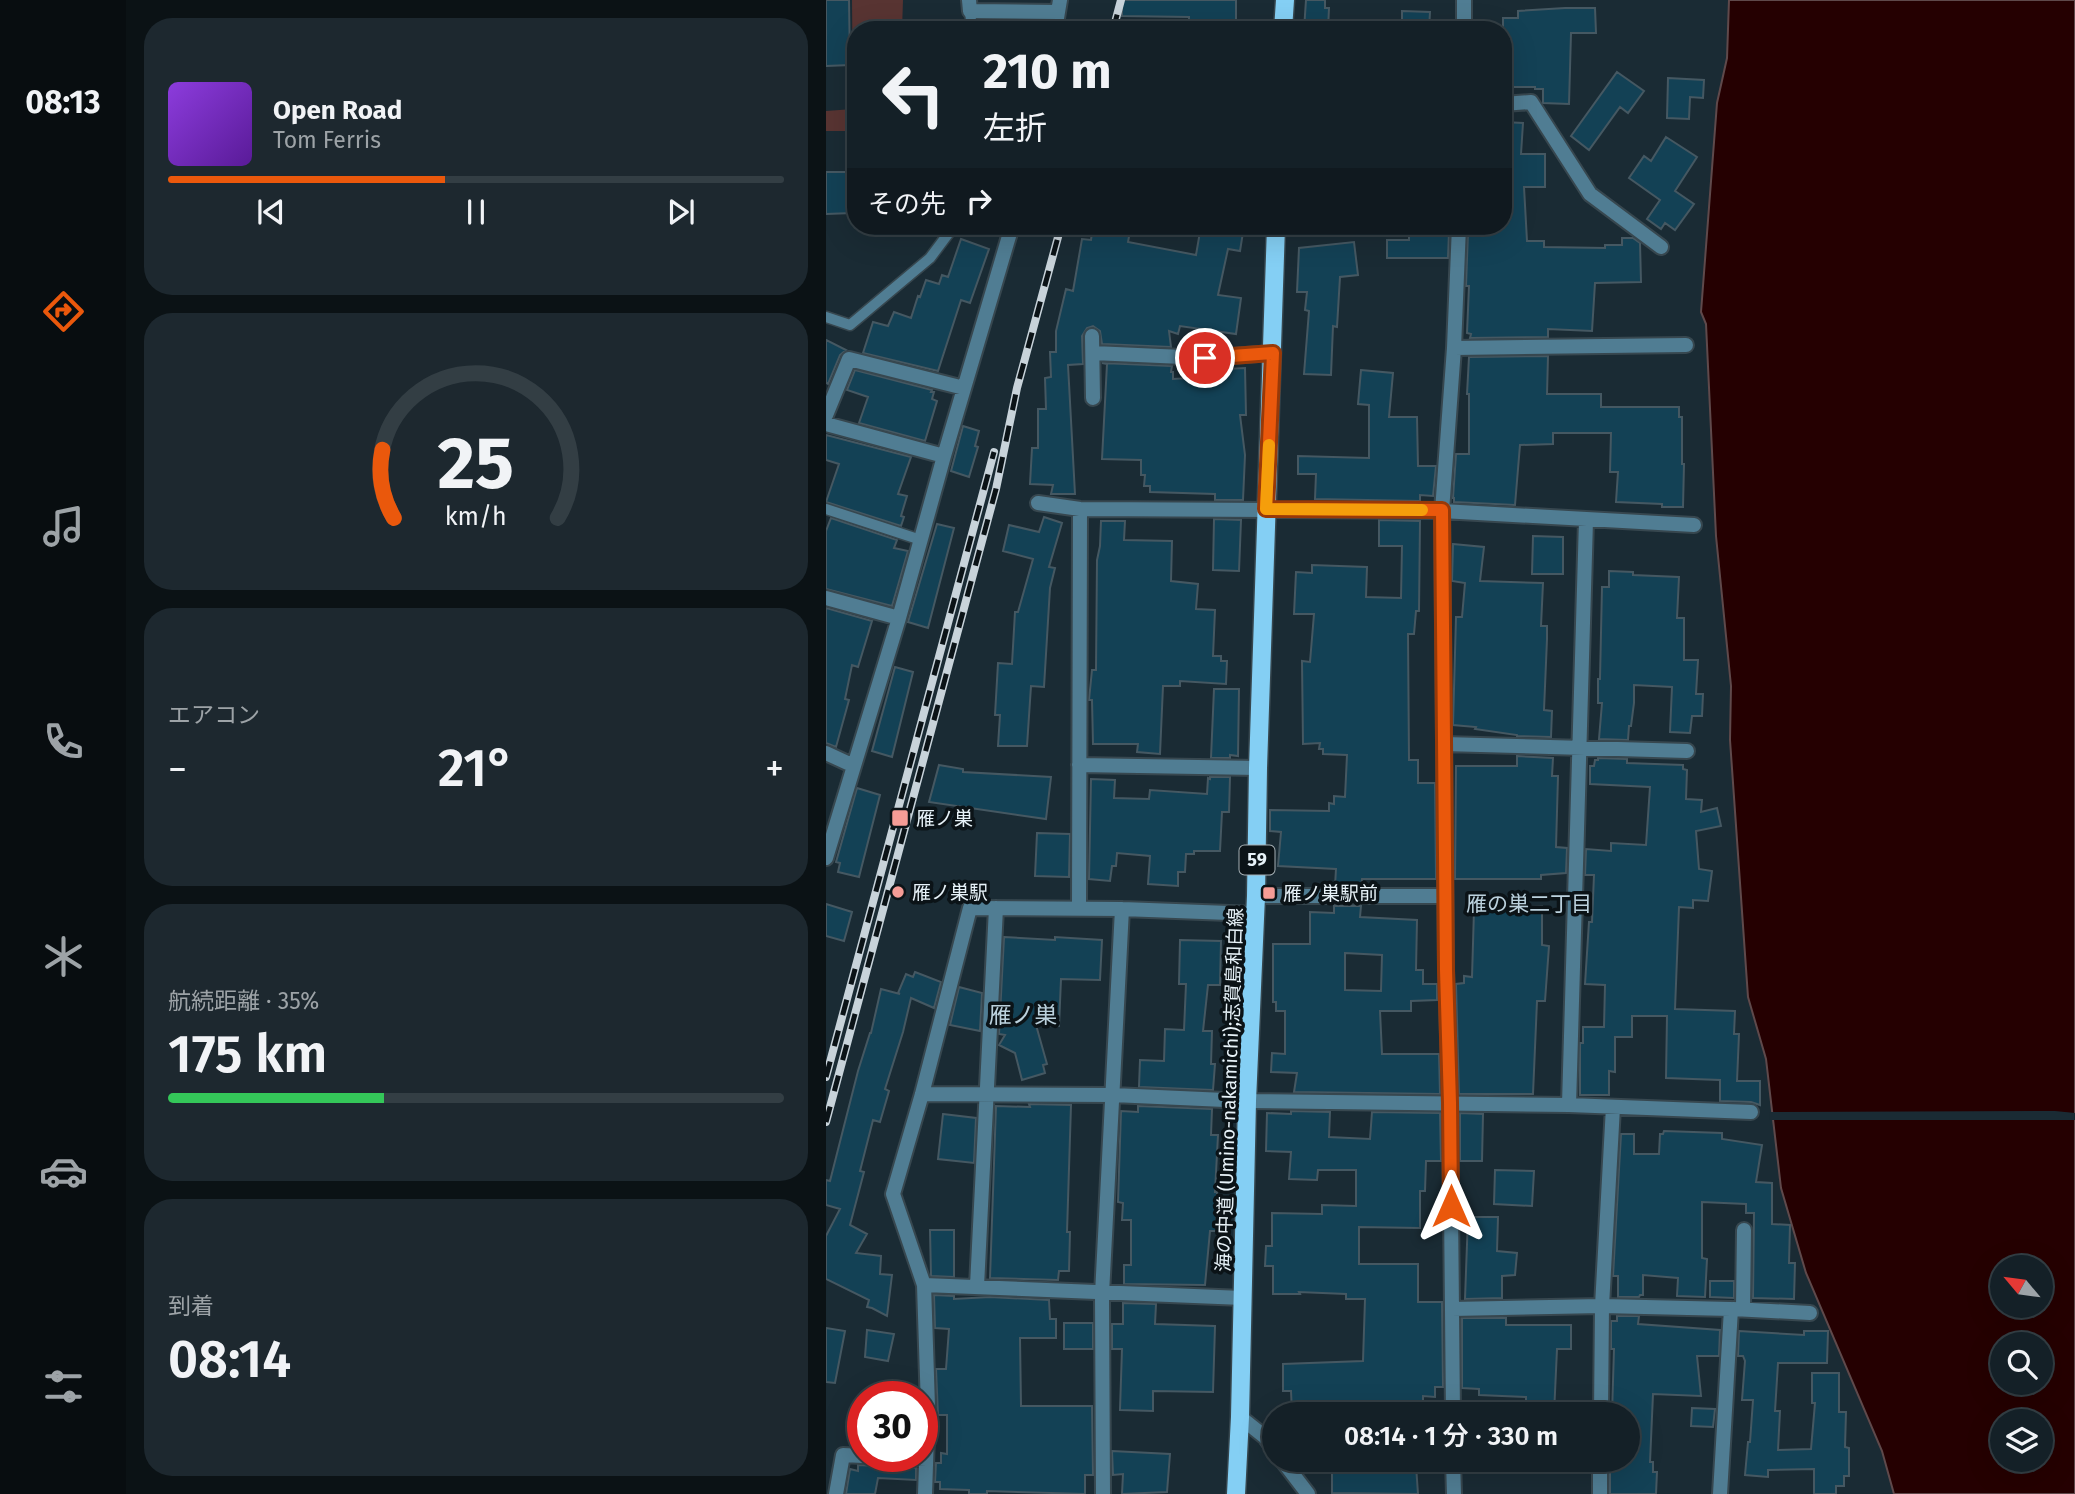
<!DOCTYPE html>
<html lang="ja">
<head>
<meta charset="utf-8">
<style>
	body { margin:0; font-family:"Fira Sans","Noto Sans JP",sans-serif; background:#1d282f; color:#f1f3f6; height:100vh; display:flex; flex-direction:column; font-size:26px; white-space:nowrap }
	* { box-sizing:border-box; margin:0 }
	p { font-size:23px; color:#9da3a7 }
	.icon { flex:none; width:38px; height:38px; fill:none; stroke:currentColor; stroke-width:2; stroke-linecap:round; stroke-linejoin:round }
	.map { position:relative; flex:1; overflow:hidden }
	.panel { display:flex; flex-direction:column; gap:18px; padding:18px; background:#0b1215; width:700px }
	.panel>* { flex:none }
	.guide { position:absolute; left:21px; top:21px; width:665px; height:214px; border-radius:28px; box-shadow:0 7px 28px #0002,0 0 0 2px #333e44; background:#142027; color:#f1f3f6; overflow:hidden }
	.needle { width:46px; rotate:299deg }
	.controls { position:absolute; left:1164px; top:1255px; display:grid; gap:14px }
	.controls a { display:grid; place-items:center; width:63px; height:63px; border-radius:50%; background:#142027; box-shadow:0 7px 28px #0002,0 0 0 2px #333e44; font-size:35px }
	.speed { position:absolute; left:21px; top:1381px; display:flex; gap:14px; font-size:35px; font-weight:700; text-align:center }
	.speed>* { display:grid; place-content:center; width:91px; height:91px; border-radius:50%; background:#142027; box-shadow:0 7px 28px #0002,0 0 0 2px #333e44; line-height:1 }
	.speed .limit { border:10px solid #d22; background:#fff; color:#111 }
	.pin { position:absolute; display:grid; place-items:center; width:60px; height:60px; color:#fff; margin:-30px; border:4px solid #fff; border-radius:50%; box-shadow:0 2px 7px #0007 }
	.me { position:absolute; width:77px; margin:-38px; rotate:0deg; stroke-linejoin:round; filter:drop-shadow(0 0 5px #0008) }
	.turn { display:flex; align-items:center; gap:24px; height:147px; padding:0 21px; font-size:32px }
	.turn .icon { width:91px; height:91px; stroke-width:2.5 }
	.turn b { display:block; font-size:49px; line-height:60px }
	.then { display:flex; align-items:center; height:66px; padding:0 21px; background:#0003; gap:14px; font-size:26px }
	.big { font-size:52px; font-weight:600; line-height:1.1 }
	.panel .widget { flex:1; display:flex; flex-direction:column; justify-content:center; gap:10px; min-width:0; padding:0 24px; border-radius:28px; background:#1d282f }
	.panel .dial { align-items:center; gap:0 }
	.dial svg { height:182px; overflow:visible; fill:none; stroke:#333e44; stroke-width:7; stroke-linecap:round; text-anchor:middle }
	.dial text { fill:#f1f3f6; stroke:none }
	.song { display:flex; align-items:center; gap:21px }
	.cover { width:84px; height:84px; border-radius:10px; background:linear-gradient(135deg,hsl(270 70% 55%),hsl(270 70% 35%)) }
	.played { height:7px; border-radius:4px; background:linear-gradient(90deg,#ea580c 45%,#333e44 45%) }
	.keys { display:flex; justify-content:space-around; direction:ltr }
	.heat { display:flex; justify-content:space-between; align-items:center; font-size:38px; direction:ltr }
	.charge { height:10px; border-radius:5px; background:linear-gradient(90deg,#34c759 35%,#333e44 0) }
	.trip { position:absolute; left:436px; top:1402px; width:378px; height:70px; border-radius:35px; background:#142027; box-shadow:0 7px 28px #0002,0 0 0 2px #333e44; font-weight:600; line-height:70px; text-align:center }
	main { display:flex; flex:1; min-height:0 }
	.tabs { display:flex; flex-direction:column; width:126px; justify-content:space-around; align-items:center; background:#080d10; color:#9da3a7 }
	.tabs .icon { width:49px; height:49px }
	.tabs .selected { color:#ea580c }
	.tabs b { font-size:32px; color:#f1f3f6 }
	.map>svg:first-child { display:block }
	.green { fill:#583432 }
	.water { fill:#250001; stroke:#5f494b; stroke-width:2; fill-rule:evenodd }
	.pier { fill:#1a2b34 }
	.building { fill:#134155; stroke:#455862; stroke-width:2; fill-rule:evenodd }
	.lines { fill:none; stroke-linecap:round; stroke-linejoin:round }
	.lane-casing { stroke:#37474f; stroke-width:13 }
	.street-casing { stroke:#37474f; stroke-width:18 }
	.primary-casing { stroke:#37474f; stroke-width:21 }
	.lane { stroke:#507d93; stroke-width:10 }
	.street { stroke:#507d93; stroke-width:14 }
	.primary { stroke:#84cff4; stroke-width:18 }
	.rail-casing { stroke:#c8d3da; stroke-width:8 }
	.rail { stroke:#0b1317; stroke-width:5; stroke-dasharray:16; stroke-linecap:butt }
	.route-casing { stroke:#983908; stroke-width:18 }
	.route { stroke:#ea580c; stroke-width:12 }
	.slow { stroke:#f59e0b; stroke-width:12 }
	.poi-dot { fill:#f59c96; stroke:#0b1317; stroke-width:2.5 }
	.labels { text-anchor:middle; stroke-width:7; stroke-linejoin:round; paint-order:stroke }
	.shield { fill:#0b1317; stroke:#a5afb4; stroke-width:2 }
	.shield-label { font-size:18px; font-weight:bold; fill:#e7f2f8 }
	.poi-label { font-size:19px; fill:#e7f2f8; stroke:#0b1317; text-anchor:start }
	.street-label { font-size:19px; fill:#e7f2f8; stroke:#0b1317 }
	.neighbourhood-label { font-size:21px; fill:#bbd1dd; stroke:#0b1317 }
	.quarter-label { font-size:23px; fill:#bbd1dd; stroke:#0b1317 }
</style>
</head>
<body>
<main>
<nav class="tabs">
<b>08:13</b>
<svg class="icon selected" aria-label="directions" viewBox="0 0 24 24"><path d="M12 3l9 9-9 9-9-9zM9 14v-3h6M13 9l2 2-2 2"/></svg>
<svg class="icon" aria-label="music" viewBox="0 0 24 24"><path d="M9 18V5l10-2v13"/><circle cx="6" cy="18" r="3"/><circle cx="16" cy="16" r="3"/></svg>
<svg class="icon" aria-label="phone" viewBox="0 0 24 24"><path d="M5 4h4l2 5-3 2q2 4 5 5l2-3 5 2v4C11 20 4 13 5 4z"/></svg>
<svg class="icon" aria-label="climate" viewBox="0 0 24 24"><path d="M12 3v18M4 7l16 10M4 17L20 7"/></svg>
<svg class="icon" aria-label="car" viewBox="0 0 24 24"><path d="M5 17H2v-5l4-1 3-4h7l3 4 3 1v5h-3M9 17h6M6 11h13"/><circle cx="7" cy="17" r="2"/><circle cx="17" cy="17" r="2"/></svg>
<svg class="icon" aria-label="filters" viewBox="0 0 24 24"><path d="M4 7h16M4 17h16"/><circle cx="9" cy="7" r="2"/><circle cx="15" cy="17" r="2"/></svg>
</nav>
<section class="panel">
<div class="widget">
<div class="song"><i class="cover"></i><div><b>Open Road</b><p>Tom Ferris</p></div></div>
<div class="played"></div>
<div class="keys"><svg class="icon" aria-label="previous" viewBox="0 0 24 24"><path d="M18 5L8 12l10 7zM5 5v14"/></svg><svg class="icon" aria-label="pause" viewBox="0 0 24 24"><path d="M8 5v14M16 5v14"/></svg><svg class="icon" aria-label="next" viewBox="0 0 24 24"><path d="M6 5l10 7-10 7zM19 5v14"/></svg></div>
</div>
<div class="widget dial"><svg viewBox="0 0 100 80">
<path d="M14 69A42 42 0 1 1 86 69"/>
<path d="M14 69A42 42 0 0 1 9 39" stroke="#ea580c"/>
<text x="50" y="56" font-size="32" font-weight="700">25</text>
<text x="50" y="72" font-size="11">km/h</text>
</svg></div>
<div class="widget"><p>エアコン</p>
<div class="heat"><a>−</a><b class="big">21°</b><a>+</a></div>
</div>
<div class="widget"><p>航続距離 · 35%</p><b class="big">175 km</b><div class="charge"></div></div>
<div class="widget"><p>到着</p><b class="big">08:14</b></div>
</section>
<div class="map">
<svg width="1249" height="1494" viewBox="0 0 1249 1494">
	<rect width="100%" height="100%" fill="#1a2b34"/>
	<path class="green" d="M26,0H77L76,30H30V163H27L25,131H0V111L27,109Z"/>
	<path class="water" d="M903,0H1249V1494H1068L1056,1451L980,1273L955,1188L940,1059L922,997L904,740L905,686L890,536L880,324L875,312L891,103L901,58ZM1176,1267H1214V1306H1176ZM1176,1344H1214V1382H1176ZM1176,1421H1214V1460H1176Z"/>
	<path class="pier" d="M1229,1111L1249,1113V1120H944L943,1112Z"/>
	<path class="building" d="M0,0H23L24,65L0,66Z
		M296,0H410V23L363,21V17L296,16Z
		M480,0H499V8H503L502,30H478Z
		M739,8H769L770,33H745L743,104L717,103V89H709V87H677V18H692V11Z
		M576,11L604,12L603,30H576Z
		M791,72L818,91L802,113L794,107L763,150L745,136Z
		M842,78L878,80L877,98L864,97L863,119L841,118Z
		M677,122L697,123L695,154H719V187H698L701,241H718V247L779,248V245H796V238H807L814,243L815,282L769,283L766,331L722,329V337L644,338L645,334L641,333L643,286H640L642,232H663L664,226H677Z
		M840,137L871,157L849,191L868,204L849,230L839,223L835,229L821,219L834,200L803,178L818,156L825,161Z
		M0,172H26V213L0,214Z
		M267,226H305L302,242L370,255L375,226H418L414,251L402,249L392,295L415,298L410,334L354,326L352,334L343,331L345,347L276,344L274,331L267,326L261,328L256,336L257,364L242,365L249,494H225L227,485L204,484L206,448H212V409H220L219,378L225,377L224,352H230V331L240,289L247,291L256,239L265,240Z
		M583,230H611V232H623L622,258H561V240H583Z
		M135,239L163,249L144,303L135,300L112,371L37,353L47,322L62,326L68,312L85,318L92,296L94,297L100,280L113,284L116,275L122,277Z
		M528,242L532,275L514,277L511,327L507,326L505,375L478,374L483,311L479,310L481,292H471L473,248Z
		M0,340L20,350L14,355L2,384L0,383Z
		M722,356L721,394H775V407H853V417H856V464H858L857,507H836V504L790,502L792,472H784L785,433H727V444L694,445L689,505L628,502V498H627L630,454H643V394H641L643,357Z
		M276,363L346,366L345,372H347V379L381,377V370L419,368L420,415H414L419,455L417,500H389V494L324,492V486H318L319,475H315V460L276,459L281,364Z
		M29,370L106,390L105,392H108L106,399L111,401L99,441L33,423L42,397L21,390Z
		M535,370L567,373L563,417H591L592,466H610L607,496L594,495V501L489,499L490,474H472V456L543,458V405L532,404Z
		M137,426L153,431L149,446L152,447L143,477L125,471Z
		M0,435L85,457L72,494L81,496L75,516L78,517L75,526L0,502L13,464L0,460Z
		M218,517L236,523L223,567L229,568L224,588L218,687L205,686L201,746H172L174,715H169L172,663L186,664L189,612H192L207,559L177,551L183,525L213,532Z
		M5,518L71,540L68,548L82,551L66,606L0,589V531Z
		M388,519L415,520L413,571L387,570Z
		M553,520L594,521L593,611H590L588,634H582L583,760H592V783H609L610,879H536L535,886H509L510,869L452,866L455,832L444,831V810L503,811V803L508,804V796L519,797L521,755L497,754V749H493L494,743L477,744L476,661L484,662L488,614H468L470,572L486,573V565L541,567L540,597L575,598L576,546H553Z
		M275,521H299L298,540L346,541L345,581L372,584L370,609L389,610L387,656H395V661H401L400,684L354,681V686H337L334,754L311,752L312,744H267L266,700H263L266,670H270L271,560L274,546Z
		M111,524L128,528L102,628L82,622Z
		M707,536L737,537V574H706Z
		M627,544L658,547L654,581L717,583L715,626H721V639L718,710L726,711L725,737L691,736V735L649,729L650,727L627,725L630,617H636L639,583L626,581Z
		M783,571L807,572V575L853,577L851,618H858V660H872L870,694H877L876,716H866L864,733L844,732L846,687L808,685V703L805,726H803L802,740L773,739L776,703H772V679H774L776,587H783Z
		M0,608L46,621L32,667L26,665L19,699L23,700L10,747L0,743Z
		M69,667L87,672L66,757L46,751Z
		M388,689H413L412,756L404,755V758H385Z
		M691,756L727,758L726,776H732L730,847L741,848L740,873L715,875V879H629L630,766H691Z
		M772,758L801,759V763L857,765V769L861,770L860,799L876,800L875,812L891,808L895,826L870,831L873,869L886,871L882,901L867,900V908L853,907L849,1009L909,1011L908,1034H913L911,1081H934V1105L925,1102L894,1101V1080L840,1078L841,1016H806V1037H789V1072L783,1071V1095H754V1043H757V1027H778L779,985L759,984L763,922H766L768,875H759L760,849L785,851V843L820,845L824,787L764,784V766H768L769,760H772Z
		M113,765L137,769V772L225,777L220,819L103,802Z
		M384,777H404L403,812H396L394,851H368V854H360L359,872H352V886L322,884L324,856L291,853L290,866H286L284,881L263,879L265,779L289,780L288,798L323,799L324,790L381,794L382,778L384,779Z
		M31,788L54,795L33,877L12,872L14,863L10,862Z
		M211,833L244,834L243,877L209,876Z
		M0,904L26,912L18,941L0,936Z
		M508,906H535L534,917L591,920L590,970H597V984H611V1000L585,1001V1011H554L556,1054H613L614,1094L468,1092L471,1073L445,1072L446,1053L459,1054V1011H450V1002H447V944H484V912L508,913ZM519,953L556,955L555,991L519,990Z
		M716,906V945L723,946L719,1001H711L707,1094H633L630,984L638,983V976L646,977L648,910Z
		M178,937L229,940V937L276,940L274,980L235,979L233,1026L210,1025L221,1064L217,1065L219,1073L196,1080L189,1053L173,1045L179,1035L173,1034Z
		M354,940L395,941L394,985H382L377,1031H386L385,1064H389L387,1090L313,1087L314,1060L338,1061L339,1029L358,1030L360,984H353Z
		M89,972L115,982L108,1008L85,998L77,1032L59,1089L63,1091L54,1122L47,1120L34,1171L38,1172L24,1225L41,1234L30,1253L55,1256L54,1274L66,1275L61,1316L46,1308L41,1307L43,1300L0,1279V1236L14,1209L0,1205V1180L4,1181L32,1071L44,1033H45L55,989L74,994L72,993L80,974L87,977Z
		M133,987L156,993L154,1031L124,1025Z
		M203,1104L245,1105L241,1232H244L243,1271H233L232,1280L164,1278L170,1106L204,1107Z
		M312,1106L386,1109L385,1135H392L389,1192H391L390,1231H384L379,1285L298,1284V1265H305V1220H296L297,1203L292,1202L295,1111L312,1112Z
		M465,1111L504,1112L503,1137L544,1139L546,1112L614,1113L615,1161H600L599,1191H594V1228L533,1227V1264H592V1302H616L617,1387H609V1397L597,1396V1414H466L465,1391H457V1364L537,1361L539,1299H520V1294L473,1292L474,1294H447V1266H439L440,1246H446V1213L496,1214V1205L530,1206V1170H492L491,1180L463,1179L465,1152L440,1151L441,1113L465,1114Z
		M634,1113L657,1114L656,1161H634Z
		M117,1114L150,1118L148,1163L112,1159Z
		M838,1131L896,1133V1139L936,1145L930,1182L946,1183V1224L964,1225L963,1263H969L968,1299L927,1298L928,1213H920V1204L876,1202V1258L881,1259L879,1297L851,1296L852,1278L817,1275V1295H814L813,1297H792V1276H787L795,1134H808V1154H833L834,1134H837Z
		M669,1170L708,1171L706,1206L668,1204Z
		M642,1217H672L671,1251L691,1253L689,1275L676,1276V1298L639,1299Z
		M104,1230H128V1277L105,1276Z
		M884,1281H908V1298L884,1297Z
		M108,1295L128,1296V1299L164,1297L223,1300L224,1319H230V1338H194L195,1406H266L267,1475H259V1494L161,1491V1494H143V1490L114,1489V1482H109L110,1463H115V1453L121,1454V1415H112L110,1369H120L123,1329L109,1328Z
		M297,1303L330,1304L329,1324L389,1326L387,1392L327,1391V1411L294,1410L296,1349H286V1324H297Z
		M791,1316H813L812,1324L894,1330L893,1356H871L875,1396L827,1394L824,1462H827V1472H831L830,1494H784V1460L802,1461V1414H786L788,1349H785V1321H791Z
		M636,1318H680V1325H745V1349H731L728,1414H700V1397L653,1395V1389L636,1388Z
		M238,1323H267V1349H238Z
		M0,1328L19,1331L9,1383L0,1382Z
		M41,1330L68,1334L62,1361L39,1357Z
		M913,1331L978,1335V1331H1002L1001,1363H952L949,1411H954L952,1450L985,1449L989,1403H986V1373H1013V1412H1020L1019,1447L1023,1448V1476H1018V1486H1010V1494H988V1469L942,1470V1477L919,1475L922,1442H924L927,1400H916L919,1361L917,1356H912Z
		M866,1408L889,1409L887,1427L865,1426Z
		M286,1451L344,1454L341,1492L296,1494L297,1474L287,1475Z
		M506,1460H586V1465H590L592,1494L506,1493Z
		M32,1465L90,1468V1480L52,1478L49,1494H20L24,1469L32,1471Z"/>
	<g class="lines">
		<g class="lane-casing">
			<path id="lane" d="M144,11L146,30
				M0,317L24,325L104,258L128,226
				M0,509L95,540"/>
		</g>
		<g class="street-casing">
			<path id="street" d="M143,0L144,11L232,12
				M638,0V30
				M229,30L234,0
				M677,104L705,102L764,194L835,247
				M266,336L267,398
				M628,348L860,345
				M267,353L379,358L447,353
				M0,415L23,359L138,388
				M0,424L118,456
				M212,503L254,509L616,511L868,525
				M0,598L73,618
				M618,744L861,751
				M0,753L28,766
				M253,765L432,768
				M0,858L73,618L118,456L186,226
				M430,896H619
				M253,909L254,509
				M96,1094L287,1095L421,1101L743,1105L925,1112
				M743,1105L760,520
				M98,1285L417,1298
				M151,1286L170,908
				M626,1309L776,1306L905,1309L894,1494
				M907,1309L984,1313
				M917,1309L918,1230
				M627,1414L624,1103L620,970L616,511L628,348L633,226
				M775,1414L776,1306L787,1107
				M414,1417L439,1437L448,1449
				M38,1456L100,1459
				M456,1460L482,1494
				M627,1460L628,1494
				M10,1494L17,1455L37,1456
				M99,1494L102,1407L98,1285L67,1194L96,1094L144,908L296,909L430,914
				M277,1494L276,1294L296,909
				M774,1494V1460"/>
		</g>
		<g class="primary-casing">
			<path id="primary" d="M457,30L459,0
				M410,1494L414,1417L421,1101L430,896L432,768L450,226"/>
		</g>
		<use href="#lane" class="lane"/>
		<use href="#street" class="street"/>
		<use href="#primary" class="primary"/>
		<g class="rail-casing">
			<path id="rail" d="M287,30L295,0
				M0,1077L168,452
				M0,1122L170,489L191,388L235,226"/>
		</g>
		<use href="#rail" class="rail"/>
	</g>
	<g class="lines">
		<g class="route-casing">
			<path id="route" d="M379,358L447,353L440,509L616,510L620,970L624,1103L625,1206"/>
		</g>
		<use href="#route" class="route"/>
		<path class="slow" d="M443,445L440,509L596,510"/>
	</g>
	<g class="poi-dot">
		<rect x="65" y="809" width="18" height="18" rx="3.5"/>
		<circle cx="72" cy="892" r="7"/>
		<rect x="436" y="886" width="14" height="14" rx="3.5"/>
	</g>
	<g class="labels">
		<rect class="shield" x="413.5" y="845.5" width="35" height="29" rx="5"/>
		<g class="shield-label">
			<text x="431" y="866">59</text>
		</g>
		<g class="poi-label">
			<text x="90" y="825">雁ノ巣</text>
			<text x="86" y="899">雁ノ巣駅</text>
			<text x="457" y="900">雁ノ巣駅前</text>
		</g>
		<g class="street-label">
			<text transform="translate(403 1090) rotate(-88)" y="7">海の中道 (Umino-nakamichi);志賀島和白線</text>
		</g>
		<g class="neighbourhood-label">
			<text x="703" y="911">雁の巣二丁目</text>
		</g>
		<g class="quarter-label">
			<text x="197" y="1023">雁ノ巣</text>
		</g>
	</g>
</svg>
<div class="controls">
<a><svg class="needle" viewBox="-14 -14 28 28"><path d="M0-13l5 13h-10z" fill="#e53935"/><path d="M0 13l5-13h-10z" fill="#9da3a7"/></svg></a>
<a><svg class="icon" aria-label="search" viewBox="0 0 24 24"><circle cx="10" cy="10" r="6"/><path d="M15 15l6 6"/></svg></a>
<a><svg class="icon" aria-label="layers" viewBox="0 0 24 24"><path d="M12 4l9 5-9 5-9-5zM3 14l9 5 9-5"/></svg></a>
</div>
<div class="speed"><div class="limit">30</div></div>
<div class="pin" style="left:379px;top:358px;background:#d93025"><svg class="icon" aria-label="arrive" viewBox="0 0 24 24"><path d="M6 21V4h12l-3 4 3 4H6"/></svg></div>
<svg class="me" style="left:625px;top:1206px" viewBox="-20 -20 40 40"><path d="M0-17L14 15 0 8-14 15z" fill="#ea580c" stroke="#fff" stroke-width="4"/></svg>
<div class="trip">08:14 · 1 分 · 330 m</div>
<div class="guide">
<div class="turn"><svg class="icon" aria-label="left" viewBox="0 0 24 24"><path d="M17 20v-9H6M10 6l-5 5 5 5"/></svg><div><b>210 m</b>左折</div></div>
<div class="then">その先<svg class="icon" aria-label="right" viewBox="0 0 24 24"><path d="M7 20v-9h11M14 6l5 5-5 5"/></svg></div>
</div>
</div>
</main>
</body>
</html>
